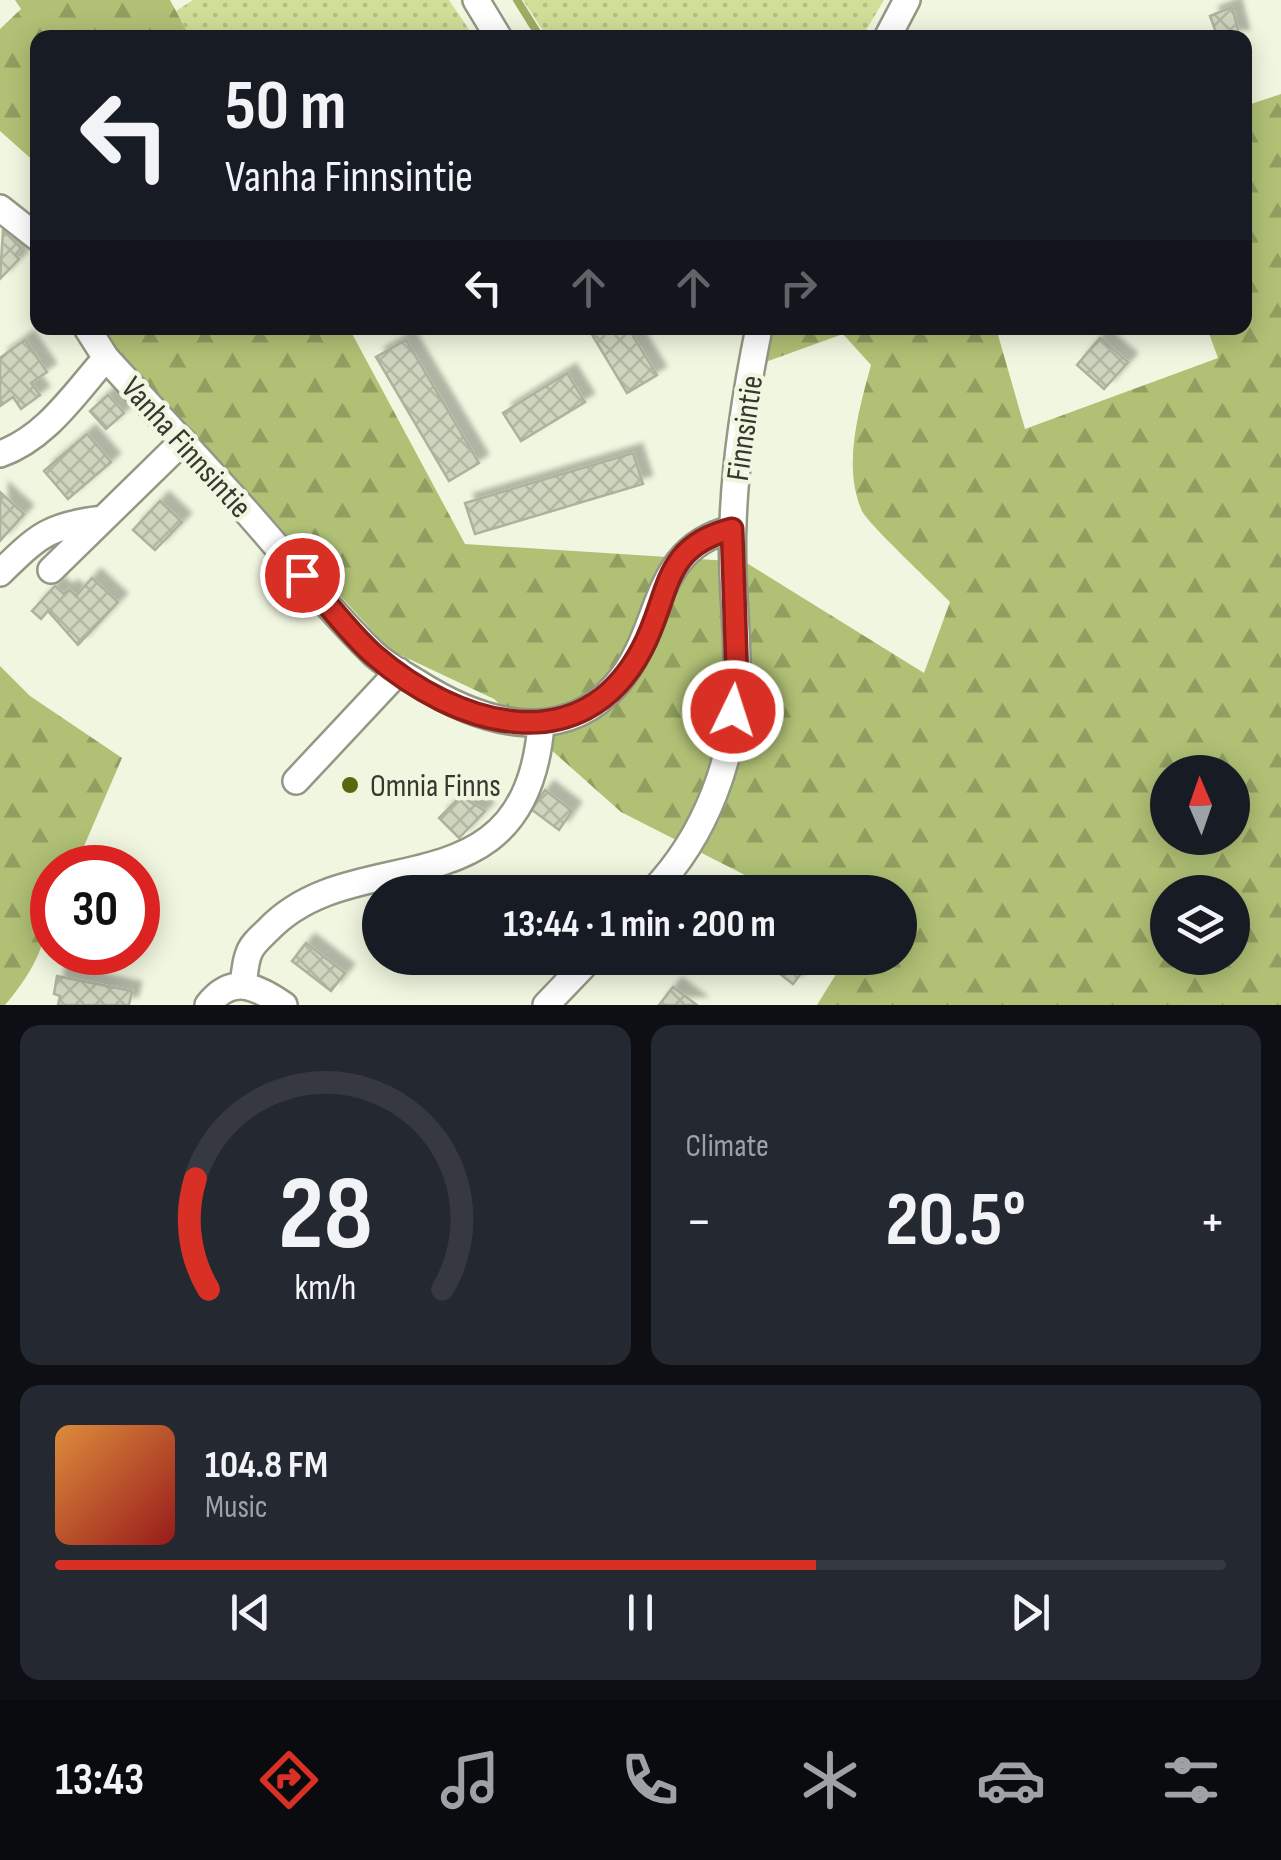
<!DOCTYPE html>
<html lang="en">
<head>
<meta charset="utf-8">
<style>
	body { margin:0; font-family:"Sofia Sans Condensed",sans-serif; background:#242831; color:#f1f3f6; height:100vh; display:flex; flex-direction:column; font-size:38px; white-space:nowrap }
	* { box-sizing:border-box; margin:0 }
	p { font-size:32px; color:#9ea1a6 }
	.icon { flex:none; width:55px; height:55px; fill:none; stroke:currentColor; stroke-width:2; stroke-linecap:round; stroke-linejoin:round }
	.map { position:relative; height:1005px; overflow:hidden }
	.sheet { display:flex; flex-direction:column; gap:20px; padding:20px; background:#0d0f14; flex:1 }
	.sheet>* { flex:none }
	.guide { position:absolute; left:30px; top:30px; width:1222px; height:305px; border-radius:20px; box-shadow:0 5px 25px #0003; background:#171b24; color:#f1f3f6; overflow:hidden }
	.needle { width:65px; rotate:358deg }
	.buttons { position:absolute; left:1150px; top:755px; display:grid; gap:20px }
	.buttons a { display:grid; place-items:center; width:100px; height:100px; border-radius:50%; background:#171b24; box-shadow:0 5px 25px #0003; font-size:50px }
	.speed { position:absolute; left:30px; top:845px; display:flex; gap:20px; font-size:50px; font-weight:700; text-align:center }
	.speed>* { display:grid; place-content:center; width:130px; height:130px; border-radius:50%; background:#171b24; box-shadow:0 5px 25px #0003; line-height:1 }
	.speed .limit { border:15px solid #d22; background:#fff; color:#111 }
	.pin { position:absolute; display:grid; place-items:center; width:85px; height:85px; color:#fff; margin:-42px; border:5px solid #fff; border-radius:50%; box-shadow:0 2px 10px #0007 }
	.me { position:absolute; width:110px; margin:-55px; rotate:4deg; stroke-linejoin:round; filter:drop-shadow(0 0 8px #0008) }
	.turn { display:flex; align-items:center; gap:35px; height:210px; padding:0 30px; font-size:45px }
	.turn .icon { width:130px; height:130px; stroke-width:2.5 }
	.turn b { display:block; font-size:70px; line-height:85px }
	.lanes { display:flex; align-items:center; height:95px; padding:0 30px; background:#0003; justify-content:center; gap:50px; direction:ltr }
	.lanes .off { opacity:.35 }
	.big { font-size:75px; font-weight:700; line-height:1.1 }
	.sheet .widget { flex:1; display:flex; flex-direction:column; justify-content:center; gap:15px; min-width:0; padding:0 35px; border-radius:20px; background:#242831 }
	.sheet .dial { align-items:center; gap:0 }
	.dial svg { height:260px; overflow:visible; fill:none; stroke:#363941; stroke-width:7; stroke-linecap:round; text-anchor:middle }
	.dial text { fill:#f1f3f6; stroke:none }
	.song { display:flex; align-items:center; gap:30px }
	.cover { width:120px; height:120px; border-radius:15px; background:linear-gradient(135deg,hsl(30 70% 55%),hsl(0 70% 35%)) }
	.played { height:10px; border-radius:5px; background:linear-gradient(90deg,#d93025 65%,#363941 65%) }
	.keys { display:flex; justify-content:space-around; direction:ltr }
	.heat { display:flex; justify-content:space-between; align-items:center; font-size:55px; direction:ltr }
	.sheet .tiles { flex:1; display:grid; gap:20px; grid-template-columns:1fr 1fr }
	.widget:last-child { grid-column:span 2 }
	.trip { position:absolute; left:362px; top:875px; width:555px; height:100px; border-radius:50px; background:#171b24; box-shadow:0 5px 25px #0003; font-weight:700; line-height:100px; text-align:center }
	.tabs { display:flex; height:160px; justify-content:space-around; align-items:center; background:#090b0e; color:#9ea1a6 }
	.tabs .icon { width:70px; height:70px }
	.tabs .on { color:#d93025 }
	.tabs b { font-size:45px; color:#f1f3f6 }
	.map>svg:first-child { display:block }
	.grass { fill:url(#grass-dots) }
	.forest { fill:url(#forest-firs); fill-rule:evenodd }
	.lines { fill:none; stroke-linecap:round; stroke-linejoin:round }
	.stream { stroke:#9dad62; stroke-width:8 }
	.building { fill:url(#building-cross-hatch); stroke:#acb29c; stroke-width:2.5; filter:url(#shadow) }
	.minor-casing { stroke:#939884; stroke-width:30 }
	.minor { stroke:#fff; stroke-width:25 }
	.route-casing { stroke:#8d1f18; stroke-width:25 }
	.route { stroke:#d93025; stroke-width:18 }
	.poi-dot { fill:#59670f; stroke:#f0f6df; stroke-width:4 }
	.labels { text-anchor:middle; stroke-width:9; stroke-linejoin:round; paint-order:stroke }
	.street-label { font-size:32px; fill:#36382f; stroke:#f0f6df }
	.poi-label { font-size:32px; fill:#36382f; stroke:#f0f6df; text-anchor:start }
</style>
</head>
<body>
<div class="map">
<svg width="1281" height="1005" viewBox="0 0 1281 1005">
	<defs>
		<pattern id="grass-dots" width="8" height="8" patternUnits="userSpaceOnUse" patternTransform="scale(2.5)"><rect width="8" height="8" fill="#cfdf98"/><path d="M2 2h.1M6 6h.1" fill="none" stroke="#b2c083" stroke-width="1.8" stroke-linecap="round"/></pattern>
		<pattern id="forest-firs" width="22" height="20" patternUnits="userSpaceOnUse" patternTransform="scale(2.5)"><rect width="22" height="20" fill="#b0c175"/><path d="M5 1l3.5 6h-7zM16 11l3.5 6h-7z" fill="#909e60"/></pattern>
		<pattern id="building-cross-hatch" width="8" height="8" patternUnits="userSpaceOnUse" patternTransform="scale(2.5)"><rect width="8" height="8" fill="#ced4be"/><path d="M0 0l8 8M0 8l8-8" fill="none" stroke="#b2b7a4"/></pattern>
		<filter id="shadow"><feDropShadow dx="9" dy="-9" stdDeviation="2.5" flood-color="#0004"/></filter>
	</defs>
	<rect width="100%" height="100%" fill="#f0f6df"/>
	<path class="grass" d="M193,0H449L474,37H190L176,11Z
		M523,0H884L862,37L548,38Z"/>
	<path class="forest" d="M15,0H170L190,37L38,38L37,164L0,131V29L21,9Z
		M1281,94V1005H817L846,958H900V892H778L621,812L494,699L390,650L112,347L102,328H349L465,544L745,562L924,673L950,602C934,585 869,525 862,511C842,466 859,410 871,365L843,334L760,364L771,328H996L1025,429L1218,358L1207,328H1245V106ZM1168,772H1232V838H1168ZM1168,892H1232V958H1168Z
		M0,666L30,696L122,758L75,867L52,868C52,926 44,960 5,1005H0Z"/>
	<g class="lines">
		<path class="stream" d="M517,0L540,37"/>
	</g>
	<path class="building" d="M1232,7L1240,38H1218L1210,16Z
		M3,230L21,248L15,255L19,259L0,279Z
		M588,328H628L657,375L627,393Z
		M1100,338L1128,362L1104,389L1077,365Z
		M25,340L47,372L31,383L40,395L21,409L13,397L0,406V358Z
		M406,340L479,463L449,481L376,357Z
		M567,373L585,402L521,441L503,413Z
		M108,395L124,413L106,429L90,411Z
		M87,434L111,462L68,499L44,471Z
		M633,453L643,484L475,534L465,503Z
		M0,492L24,514L0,541Z
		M160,501L182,522L155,550L133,530Z
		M92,578L118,602L78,645L48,611L41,619L32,611L55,586L64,594L69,589L76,596Z
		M545,790L572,811L559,830L531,809Z
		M461,796L485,811L459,838L439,818Z
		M306,943L345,973L331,991L292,961Z
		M787,958H813L793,984L776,971Z
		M57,976L132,991L129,1005H58L60,996L54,994Z
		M673,987L697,1005H659Z"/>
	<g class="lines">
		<g class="minor-casing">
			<path id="minor" d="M476,0L499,38
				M887,38L907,0
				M0,208L38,238
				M87,328L106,358C153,409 199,459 245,510C287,557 327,608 372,652C384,664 401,673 416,682C477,721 559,749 616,685C665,629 649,549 732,529
				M0,454C46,438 75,393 106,358
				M51,570L183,441
				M0,573C38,536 49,525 103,519
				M296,781L399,671
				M652,892C706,836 736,756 737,677C738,626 730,575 733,524C735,458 746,392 759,328
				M243,983C245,974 245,962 249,953C252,944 262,936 268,930C355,838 525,918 541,725
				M208,1005C232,974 256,986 284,1005
				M546,1005L591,958"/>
		</g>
		<use href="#minor" class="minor"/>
	</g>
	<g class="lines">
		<g class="route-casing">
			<path id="route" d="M302,575C326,601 348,632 374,655C455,725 581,765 642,649C671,595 660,547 732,529L737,681L733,711"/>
		</g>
		<use href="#route" class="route"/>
	</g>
	<circle class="poi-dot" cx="350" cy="785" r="10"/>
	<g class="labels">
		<g class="street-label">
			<text transform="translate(744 428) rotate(-82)" y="11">Finnsintie</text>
			<text transform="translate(187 447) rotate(48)" y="11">Vanha Finnsintie</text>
		</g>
		<g class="poi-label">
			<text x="370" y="796">Omnia Finns</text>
		</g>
	</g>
</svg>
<div class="buttons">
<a><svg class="needle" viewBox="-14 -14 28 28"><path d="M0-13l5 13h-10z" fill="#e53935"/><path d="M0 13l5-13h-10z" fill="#9ea1a6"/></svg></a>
<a><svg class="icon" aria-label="layers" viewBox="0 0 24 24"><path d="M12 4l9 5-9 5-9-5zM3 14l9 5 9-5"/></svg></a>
</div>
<div class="speed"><div class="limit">30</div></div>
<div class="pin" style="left:302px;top:575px;background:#d93025"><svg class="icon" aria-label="arrive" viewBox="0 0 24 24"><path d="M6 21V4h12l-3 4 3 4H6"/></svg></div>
<svg class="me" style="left:733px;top:711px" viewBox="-20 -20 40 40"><circle r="17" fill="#d93025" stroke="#fff" stroke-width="3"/><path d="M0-11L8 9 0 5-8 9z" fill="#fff"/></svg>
<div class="trip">13:44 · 1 min · 200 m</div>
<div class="guide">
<div class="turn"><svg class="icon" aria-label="left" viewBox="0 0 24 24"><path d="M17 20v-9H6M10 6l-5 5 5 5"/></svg><div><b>50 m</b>Vanha Finnsintie</div></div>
<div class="lanes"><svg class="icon" aria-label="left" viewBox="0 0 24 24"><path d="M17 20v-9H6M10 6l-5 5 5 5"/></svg><svg class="icon off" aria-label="ahead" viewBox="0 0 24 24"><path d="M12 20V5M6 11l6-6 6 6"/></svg><svg class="icon off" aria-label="ahead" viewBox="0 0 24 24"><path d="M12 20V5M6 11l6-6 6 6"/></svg><svg class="icon off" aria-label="right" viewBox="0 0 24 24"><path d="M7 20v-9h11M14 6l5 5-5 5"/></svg></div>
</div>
</div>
<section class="sheet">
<div class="tiles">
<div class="widget dial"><svg viewBox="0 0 100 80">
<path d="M14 69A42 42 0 1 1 86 69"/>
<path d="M14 69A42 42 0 0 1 10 35" stroke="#d93025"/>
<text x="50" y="56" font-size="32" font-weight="700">28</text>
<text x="50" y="72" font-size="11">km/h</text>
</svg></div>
<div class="widget"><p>Climate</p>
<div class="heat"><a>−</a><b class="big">20.5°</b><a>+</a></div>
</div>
<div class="widget">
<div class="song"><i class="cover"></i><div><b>104.8 FM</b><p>Music</p></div></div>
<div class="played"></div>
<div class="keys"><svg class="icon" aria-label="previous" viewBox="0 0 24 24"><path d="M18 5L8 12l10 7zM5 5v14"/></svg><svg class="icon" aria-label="pause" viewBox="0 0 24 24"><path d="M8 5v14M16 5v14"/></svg><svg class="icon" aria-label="next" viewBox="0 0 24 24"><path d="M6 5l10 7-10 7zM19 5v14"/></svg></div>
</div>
</div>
</section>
<nav class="tabs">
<b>13:43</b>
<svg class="icon on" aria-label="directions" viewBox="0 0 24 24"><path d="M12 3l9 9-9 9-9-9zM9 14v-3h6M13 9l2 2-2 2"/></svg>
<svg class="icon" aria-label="music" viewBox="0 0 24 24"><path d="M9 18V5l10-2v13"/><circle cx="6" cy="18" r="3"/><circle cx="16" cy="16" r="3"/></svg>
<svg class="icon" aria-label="phone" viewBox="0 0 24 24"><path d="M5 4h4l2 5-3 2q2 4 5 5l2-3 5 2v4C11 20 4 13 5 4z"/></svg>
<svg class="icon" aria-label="climate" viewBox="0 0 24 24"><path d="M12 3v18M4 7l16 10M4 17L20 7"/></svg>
<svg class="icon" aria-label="car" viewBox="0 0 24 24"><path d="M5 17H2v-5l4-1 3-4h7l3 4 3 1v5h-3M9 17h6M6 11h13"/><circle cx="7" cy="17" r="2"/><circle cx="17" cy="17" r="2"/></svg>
<svg class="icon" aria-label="filters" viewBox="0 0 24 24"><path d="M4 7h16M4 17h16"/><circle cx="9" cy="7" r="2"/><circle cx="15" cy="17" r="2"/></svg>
</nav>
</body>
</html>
